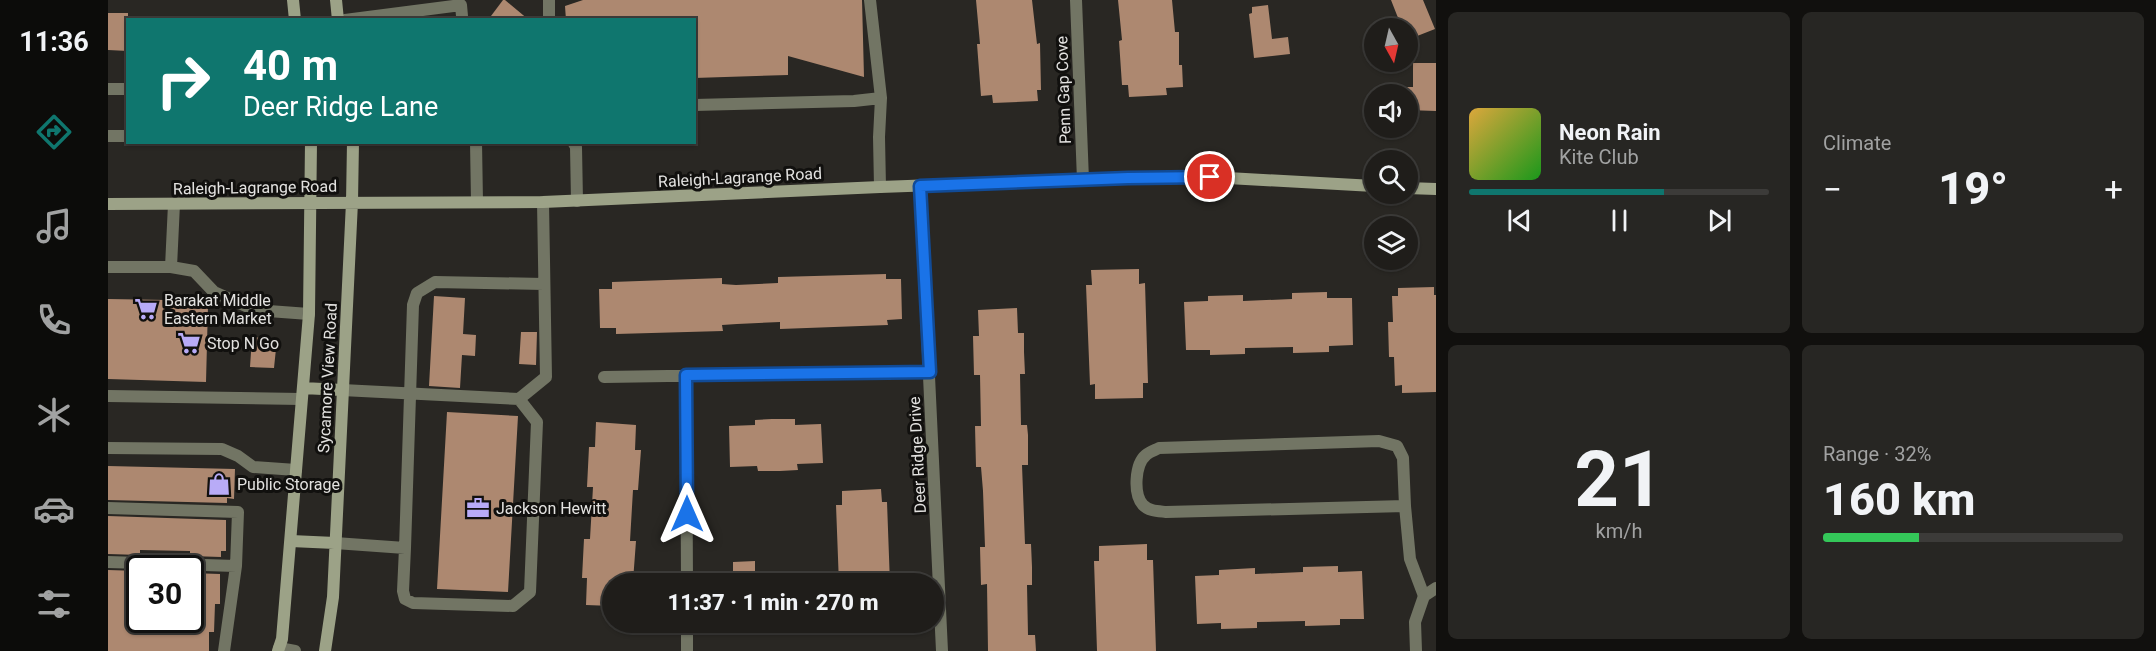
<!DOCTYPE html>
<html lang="en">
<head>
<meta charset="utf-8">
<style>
	body { margin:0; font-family:Roboto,sans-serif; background:#272623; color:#f1f3f6; height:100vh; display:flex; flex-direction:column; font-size:22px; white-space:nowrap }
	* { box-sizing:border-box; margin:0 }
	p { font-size:20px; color:#a1a2a2 }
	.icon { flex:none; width:33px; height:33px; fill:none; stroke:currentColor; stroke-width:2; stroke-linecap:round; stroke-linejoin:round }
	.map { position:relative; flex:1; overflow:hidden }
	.panel { display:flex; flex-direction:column; gap:12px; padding:12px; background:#11100e; width:720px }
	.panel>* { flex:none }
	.hud { position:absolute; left:18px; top:18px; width:570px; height:126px; border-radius:0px; box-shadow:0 2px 4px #0004,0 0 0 2px #3c3b39; background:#0f766e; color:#fff; overflow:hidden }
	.needle { width:39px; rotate:172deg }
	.buttons { position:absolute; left:1256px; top:18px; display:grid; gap:12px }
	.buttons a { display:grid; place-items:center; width:54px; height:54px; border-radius:50%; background:#1f1d1a; box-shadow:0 2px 4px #0004,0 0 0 2px #3c3b39; font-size:30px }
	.speed { position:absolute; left:18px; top:555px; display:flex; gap:12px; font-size:30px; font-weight:700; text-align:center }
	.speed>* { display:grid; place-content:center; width:78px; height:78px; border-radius:50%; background:#1f1d1a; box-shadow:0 2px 4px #0004,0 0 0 2px #3c3b39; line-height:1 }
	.speed .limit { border:3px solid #111; border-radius:9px; background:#fff; color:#111 }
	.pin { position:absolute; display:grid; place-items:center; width:51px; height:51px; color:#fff; margin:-26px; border:3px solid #fff; border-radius:50%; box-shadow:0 2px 6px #0007 }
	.me { position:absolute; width:66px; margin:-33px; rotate:0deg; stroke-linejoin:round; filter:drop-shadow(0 0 4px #0008) }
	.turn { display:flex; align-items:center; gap:21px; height:126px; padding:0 18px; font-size:27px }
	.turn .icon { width:78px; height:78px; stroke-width:2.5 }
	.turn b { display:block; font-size:42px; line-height:51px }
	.big { font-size:45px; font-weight:800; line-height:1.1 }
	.panel .card { flex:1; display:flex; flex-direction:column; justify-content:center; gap:9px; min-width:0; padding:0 21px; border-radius:9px; background:#272623 }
	.panel .dial { align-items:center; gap:0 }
	.dial b { font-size:78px; line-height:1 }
	.song { display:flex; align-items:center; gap:18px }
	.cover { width:72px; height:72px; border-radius:9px; background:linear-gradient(135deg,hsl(40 70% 55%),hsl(120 70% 35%)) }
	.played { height:6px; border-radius:3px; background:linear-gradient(90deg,#0f766e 65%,#3c3b39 65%) }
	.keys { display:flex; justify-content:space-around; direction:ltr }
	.heat { display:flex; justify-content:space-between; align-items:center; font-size:33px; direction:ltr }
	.charge { height:9px; border-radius:4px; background:linear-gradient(90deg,#34c759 32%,#3c3b39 0) }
	.panel .tiles { flex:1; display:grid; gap:12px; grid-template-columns:repeat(2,1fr) }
	.trip { position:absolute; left:494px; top:573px; width:342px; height:60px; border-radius:30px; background:#1f1d1a; box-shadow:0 2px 4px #0004,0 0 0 2px #3c3b39; font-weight:800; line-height:60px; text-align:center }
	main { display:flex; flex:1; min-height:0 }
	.dock { display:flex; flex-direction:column; width:108px; justify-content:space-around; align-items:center; background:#0c0c0a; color:#a1a2a2 }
	.dock .icon { width:42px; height:42px }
	.dock .on { color:#0f766e }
	.dock b { font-size:27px; color:#f1f3f6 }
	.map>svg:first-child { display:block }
	.building { fill:#ad8870 }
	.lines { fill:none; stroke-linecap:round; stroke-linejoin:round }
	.lane { stroke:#727564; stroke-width:12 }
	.street { stroke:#727564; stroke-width:12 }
	.secondary { stroke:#9ca287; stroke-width:12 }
	.route-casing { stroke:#114b97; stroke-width:15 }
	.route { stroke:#1a73e8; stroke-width:10 }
	.labels { text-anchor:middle; stroke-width:6; stroke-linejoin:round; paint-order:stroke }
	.street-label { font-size:16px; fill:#e3e2e0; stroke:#11100e }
	.poi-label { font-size:16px; fill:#e3e2e0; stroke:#11100e; text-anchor:start }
</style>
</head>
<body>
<main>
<nav class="dock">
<b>11:36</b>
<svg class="icon on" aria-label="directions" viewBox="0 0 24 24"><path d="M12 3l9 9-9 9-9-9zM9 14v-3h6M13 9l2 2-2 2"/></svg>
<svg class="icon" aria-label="music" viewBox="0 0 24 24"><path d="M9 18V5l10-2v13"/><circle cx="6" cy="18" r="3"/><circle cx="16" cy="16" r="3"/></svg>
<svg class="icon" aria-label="phone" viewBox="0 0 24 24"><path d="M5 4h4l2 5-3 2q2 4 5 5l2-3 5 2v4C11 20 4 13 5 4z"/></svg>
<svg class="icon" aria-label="climate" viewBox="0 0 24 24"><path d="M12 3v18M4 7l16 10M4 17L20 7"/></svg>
<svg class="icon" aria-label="car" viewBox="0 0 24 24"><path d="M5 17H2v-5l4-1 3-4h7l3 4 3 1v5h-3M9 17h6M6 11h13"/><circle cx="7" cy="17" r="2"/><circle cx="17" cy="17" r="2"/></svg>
<svg class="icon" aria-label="filters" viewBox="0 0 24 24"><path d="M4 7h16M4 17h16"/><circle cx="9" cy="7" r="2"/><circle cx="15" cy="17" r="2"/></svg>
</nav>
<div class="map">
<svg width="1328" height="651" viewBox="0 0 1328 651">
	<rect width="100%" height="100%" fill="#292723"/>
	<path class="building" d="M395,0H397L421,20H380Z
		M475,0H754L756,77L680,56V75L586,78V20H458L457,6Z
		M868,0H924L929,44L932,43L933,90H929L930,101L885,103L884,95L873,96L869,44H872Z
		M1010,0H1064L1067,32H1071V65H1074L1075,87L1058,88L1059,95L1021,97L1020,85H1014L1011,41L1014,40Z
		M1283,0H1315L1327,29L1299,40V28H1294Z
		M1160,5L1164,39L1180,37L1182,54L1146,58L1141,14L1144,13V7Z
		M0,13H20V51L0,50Z
		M1305,63H1328V111L1299,110V87H1305Z
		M1031,269V284L1037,283L1040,383H1035V398L987,399V384L982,385L978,285H984L983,270Z
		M778,274V279H793L794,319L779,320L780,325L672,329V322L629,324L614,325L615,331L508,334V328H492L491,289H504V282L614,278V284L628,285L670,283V277Z
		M1326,287V295H1328V392L1294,393V385L1287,386L1286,357H1281L1280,322H1285L1284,296H1290V288Z
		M1219,292V298H1244L1245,345L1221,346V352L1185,353V347L1137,348V354L1102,355V350H1078L1076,302L1100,301V296L1135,295V301L1184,299V293Z
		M326,296L357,298L355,334L368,335L367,356L354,355L352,388L321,386Z
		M0,299L59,300V305H100L98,382L0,379Z
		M909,308L910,333H916V352L917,374H912L913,425H919L920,435V465H914L917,544H923L924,567V585H919L920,635H927L928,651H880L879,584L873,585L872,547H877L875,491L873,467H868L867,426H873L872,375H866L865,336H871L870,310Z
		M413,332H429L428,365L411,364Z
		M144,337L169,339L166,368L142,367Z
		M339,412L410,416L400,592L329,589Z
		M664,419H687V425L713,424L715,463L689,464L690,470L672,471H650L649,466L622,467L621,426L647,425V420Z
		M488,422L528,425L527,450H533L530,490H525L522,541H528L525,581H519V584H504V606L478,605L479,578H474L476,539H482L485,487H479L481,447H487Z
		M0,466L127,469L126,499L119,498V503L0,500Z
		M773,489L774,502H779L782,584H731L728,505H734V491Z
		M0,516L118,520V551H113V557L82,556V551L32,550V555L0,554Z
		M1039,544V560H1045L1048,651H989L986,561H991V546Z
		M647,561V584H625V562Z
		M1230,566V572L1254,571L1256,619H1232V625L1197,626V621L1149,622V628L1113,629V623L1089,624L1087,576L1111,575V570L1147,568V574L1195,572V567Z
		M0,570L32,571V620H82V573L112,574V604H107L106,632H101V651H0Z"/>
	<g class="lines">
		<path class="lane" d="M441,0V20
			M762,0L773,98
			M237,20L353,5L354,16
			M0,89H20
			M586,105L746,101L773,98L771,137L772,187
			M0,136H20
			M368,142L369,202
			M465,142L468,147L469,201
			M0,267H63L86,271L106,292L147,310L201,314
			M63,267L66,204
			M234,390L411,399L438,377L435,202
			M0,396L193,399
			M0,448L114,449L130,456L145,467L188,470
			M1297,506L1058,512C1049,511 1041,511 1035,505C1025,494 1027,464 1038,455C1041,452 1047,450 1051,448L1271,441L1289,446L1295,458L1297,506L1302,559L1316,596
			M0,508L130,512L128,566L0,562
			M227,543L297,548L305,305L309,293L327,282L436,284
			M297,548L295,591L297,599L305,603L405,606L422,592L429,422L411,399
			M116,651L128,566"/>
		<path class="street" d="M968,0L975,180
			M812,186L834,651
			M578,375L579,584
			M496,377L822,372
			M579,622V651
			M171,648L187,651
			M1308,651L1307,622L1316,596L1328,588"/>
		<path class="secondary" d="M185,0L187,20
			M228,0L230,20
			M1299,188L1328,189
			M0,204L435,202L772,187L1042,177H1102L1266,186
			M195,388L234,390
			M183,541L227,543
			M170,651L174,639L201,314L203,142
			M217,651L225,597L244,202L245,142"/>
	</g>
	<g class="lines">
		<g class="route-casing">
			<path id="route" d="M579,514L578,375L822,372L812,186L1020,178L1102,177"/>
		</g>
		<use href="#route" class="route"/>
	</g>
	<defs>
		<g id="supermarket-bare" transform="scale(1.8)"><path d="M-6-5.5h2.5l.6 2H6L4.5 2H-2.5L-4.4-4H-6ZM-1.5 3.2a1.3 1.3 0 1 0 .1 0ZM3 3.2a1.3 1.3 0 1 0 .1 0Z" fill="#b8abf7" stroke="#11100e" stroke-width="2.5" paint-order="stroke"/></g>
		<g id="shop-bare" transform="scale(1.8)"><path d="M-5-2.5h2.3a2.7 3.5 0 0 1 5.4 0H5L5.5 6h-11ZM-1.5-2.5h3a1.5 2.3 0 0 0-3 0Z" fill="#b8abf7" stroke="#11100e" stroke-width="2.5" paint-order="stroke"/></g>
		<g id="office-bare" transform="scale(1.8)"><path d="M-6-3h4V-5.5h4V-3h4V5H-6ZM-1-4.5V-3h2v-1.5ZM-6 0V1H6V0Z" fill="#b8abf7" stroke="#11100e" stroke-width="2.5" paint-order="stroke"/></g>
	</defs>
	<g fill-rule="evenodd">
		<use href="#supermarket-bare" x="38" y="309"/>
		<use href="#supermarket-bare" x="81" y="343"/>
		<use href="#shop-bare" x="111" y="484"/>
		<use href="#office-bare" x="370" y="508"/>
	</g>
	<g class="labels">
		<g class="street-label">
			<text transform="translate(955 90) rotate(-92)" y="6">Penn Gap Cove</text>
			<text transform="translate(632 177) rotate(-3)" y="6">Raleigh-Lagrange Road</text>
			<text transform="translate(147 187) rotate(-1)" y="6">Raleigh-Lagrange Road</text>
			<text transform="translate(219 378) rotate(-87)" y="6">Sycamore View Road</text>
			<text transform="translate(809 455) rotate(-93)" y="6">Deer Ridge Drive</text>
		</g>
		<g class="poi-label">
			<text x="56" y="306">Barakat Middle<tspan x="56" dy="18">Eastern Market</tspan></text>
			<text x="99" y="349">Stop N Go</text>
			<text x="129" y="490">Public Storage</text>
			<text x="388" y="514">Jackson Hewitt</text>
		</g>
	</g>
</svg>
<div class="buttons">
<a><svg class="needle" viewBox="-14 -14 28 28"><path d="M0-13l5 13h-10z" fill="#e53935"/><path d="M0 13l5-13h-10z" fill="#a1a2a2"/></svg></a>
<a><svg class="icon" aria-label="sound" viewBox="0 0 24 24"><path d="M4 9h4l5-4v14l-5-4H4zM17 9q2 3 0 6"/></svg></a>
<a><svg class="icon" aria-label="search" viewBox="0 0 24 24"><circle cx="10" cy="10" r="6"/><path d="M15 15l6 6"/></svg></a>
<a><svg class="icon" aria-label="layers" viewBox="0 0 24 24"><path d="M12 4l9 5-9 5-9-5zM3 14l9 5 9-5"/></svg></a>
</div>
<div class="speed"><div class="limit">30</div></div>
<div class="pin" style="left:1102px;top:177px;background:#d93025"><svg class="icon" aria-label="arrive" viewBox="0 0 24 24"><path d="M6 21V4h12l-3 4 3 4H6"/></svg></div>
<svg class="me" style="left:579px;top:514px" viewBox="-20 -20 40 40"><path d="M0-17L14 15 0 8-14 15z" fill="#1a73e8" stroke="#fff" stroke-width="4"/></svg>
<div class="trip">11:37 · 1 min · 270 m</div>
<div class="hud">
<div class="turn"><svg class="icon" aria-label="right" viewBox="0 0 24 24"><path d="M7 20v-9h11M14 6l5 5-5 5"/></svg><div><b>40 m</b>Deer Ridge Lane</div></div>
</div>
</div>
<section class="panel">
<div class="tiles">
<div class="card">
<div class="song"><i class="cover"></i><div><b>Neon Rain</b><p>Kite Club</p></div></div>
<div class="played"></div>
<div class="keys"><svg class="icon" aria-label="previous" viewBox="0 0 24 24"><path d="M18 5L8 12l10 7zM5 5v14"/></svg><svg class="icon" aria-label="pause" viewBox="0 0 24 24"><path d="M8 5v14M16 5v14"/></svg><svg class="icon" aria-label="next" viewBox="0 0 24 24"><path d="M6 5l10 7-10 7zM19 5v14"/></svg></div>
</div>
<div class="card"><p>Climate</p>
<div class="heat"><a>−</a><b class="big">19°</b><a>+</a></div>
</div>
<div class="card dial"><b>21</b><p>km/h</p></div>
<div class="card"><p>Range · 32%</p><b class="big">160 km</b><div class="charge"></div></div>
</div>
</section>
</main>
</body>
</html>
